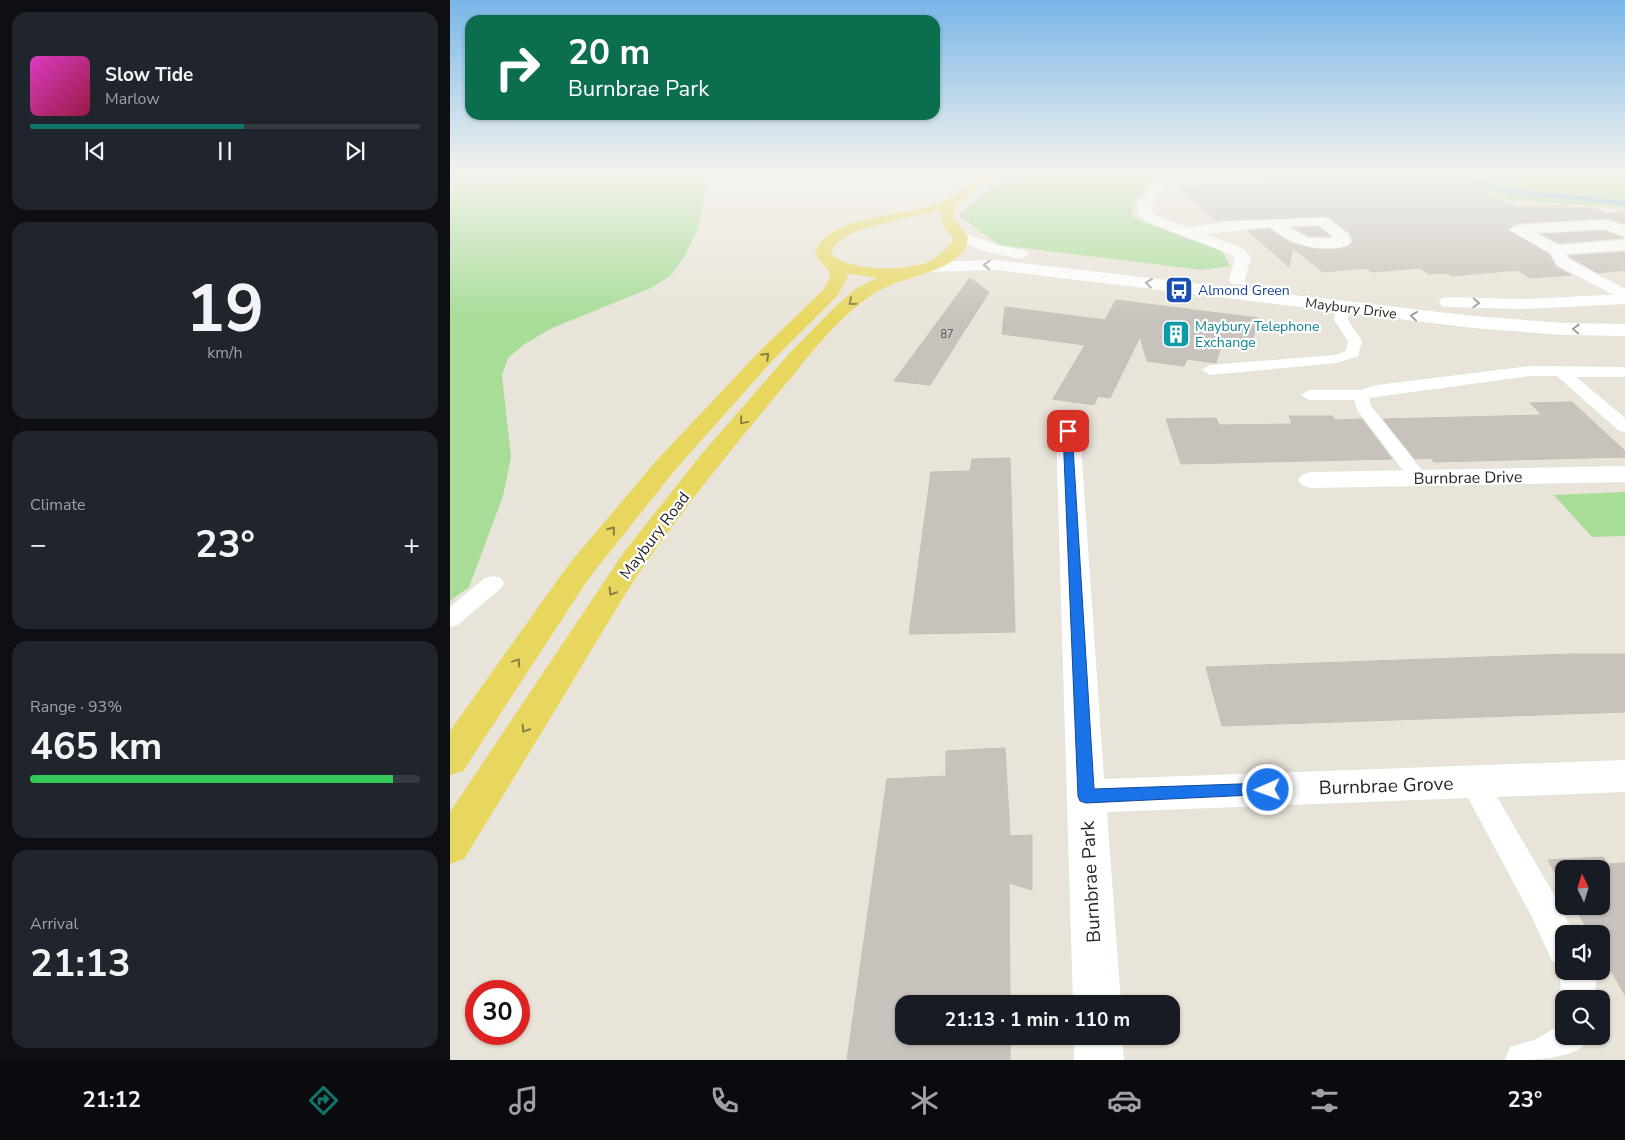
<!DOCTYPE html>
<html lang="en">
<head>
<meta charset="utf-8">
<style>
	body { margin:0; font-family:"Nunito Sans",sans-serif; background:#20242c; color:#f1f3f6; height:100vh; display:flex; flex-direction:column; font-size:19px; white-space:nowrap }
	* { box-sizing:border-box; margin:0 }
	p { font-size:16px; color:#9ea1a6 }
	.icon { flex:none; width:28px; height:28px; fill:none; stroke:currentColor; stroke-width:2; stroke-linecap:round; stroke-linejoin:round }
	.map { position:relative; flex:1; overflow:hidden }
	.panel { display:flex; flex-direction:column; gap:12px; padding:12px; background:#0d0f14; width:450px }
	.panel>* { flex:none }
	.hud { position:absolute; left:15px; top:15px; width:475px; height:105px; border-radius:15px; box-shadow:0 1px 4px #0004; background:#0b6e4f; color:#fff; overflow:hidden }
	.needle { width:32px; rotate:356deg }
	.fabs { position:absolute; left:1105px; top:860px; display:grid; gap:10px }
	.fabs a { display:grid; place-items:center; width:55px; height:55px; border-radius:10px; background:#171b24; box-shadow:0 1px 4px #0004; font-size:25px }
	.speed { position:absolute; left:15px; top:980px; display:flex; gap:10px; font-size:25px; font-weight:700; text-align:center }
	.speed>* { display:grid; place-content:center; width:65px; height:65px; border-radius:50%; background:#171b24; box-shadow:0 1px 4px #0004; line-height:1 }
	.speed .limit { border:8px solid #d22; background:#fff; color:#111 }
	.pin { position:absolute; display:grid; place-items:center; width:42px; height:42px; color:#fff; margin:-21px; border-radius:10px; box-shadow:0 2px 8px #0006 }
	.me { position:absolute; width:55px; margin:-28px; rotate:268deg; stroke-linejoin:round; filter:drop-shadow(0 0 4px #0008) }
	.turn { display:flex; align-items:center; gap:18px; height:105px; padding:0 20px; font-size:22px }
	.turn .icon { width:65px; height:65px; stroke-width:2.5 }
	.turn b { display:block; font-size:35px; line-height:42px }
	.big { font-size:38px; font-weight:700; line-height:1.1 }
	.panel .tile { flex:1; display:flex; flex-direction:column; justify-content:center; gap:8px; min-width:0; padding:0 18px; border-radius:15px; background:#20242c }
	.panel .dial { align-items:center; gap:0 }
	.dial b { font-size:65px; line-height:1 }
	.song { display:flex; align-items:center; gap:15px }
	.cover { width:60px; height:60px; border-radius:8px; background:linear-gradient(135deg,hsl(310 70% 55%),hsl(340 70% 35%)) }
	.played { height:5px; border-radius:2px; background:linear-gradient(90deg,#0f766e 55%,#363941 55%) }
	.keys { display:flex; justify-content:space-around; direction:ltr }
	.heat { display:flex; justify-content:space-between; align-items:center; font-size:28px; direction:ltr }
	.charge { height:8px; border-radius:4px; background:linear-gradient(90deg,#34c759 93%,#363941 0) }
	.trip { position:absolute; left:445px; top:995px; width:285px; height:50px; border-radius:15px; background:#171b24; box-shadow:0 1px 4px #0004; font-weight:700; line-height:50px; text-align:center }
	.dock { display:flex; height:80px; justify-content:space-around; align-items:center; background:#090b0e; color:#9ea1a6 }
	.dock .icon { width:35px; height:35px }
	.dock .on { color:#0f766e }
	.dock b { font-size:22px; color:#f1f3f6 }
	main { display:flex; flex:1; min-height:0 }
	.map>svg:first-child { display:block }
	.green { fill:#a7dd97 }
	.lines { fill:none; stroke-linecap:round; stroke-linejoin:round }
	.stream { fill:#70bae7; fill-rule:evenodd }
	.building { fill:#c7c3bc; stroke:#c4c0b3 }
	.service { fill:#fff; fill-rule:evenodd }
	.minor { fill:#fff; fill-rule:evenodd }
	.tertiary { fill:#fff; fill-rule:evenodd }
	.primary { fill:#e8d75f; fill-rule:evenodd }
	.oneway { stroke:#9e9e9e }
	.oneway2 { stroke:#887f43 }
	.route { fill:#1a73e8; stroke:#114b97 }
	.labels { text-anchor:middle; stroke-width:4.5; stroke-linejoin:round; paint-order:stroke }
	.far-number-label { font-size:11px; fill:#4f4e4c }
	.far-transit-label { font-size:14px; fill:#164399; stroke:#fff; text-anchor:start }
	.far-street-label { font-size:14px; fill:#272727; stroke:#fff }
	.far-culture-label { font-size:14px; fill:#0d838f; stroke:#fff; text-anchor:start }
	.street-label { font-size:16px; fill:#272727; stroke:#fff }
	.near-street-label { font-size:19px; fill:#272727; stroke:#fff }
</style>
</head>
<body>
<main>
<section class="panel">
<div class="tile">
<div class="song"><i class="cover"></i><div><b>Slow Tide</b><p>Marlow</p></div></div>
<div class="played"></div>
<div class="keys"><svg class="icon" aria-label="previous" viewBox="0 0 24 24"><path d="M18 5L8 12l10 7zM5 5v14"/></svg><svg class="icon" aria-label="pause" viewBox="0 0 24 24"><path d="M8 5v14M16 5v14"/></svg><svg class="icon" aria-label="next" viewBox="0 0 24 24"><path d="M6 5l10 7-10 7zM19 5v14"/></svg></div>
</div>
<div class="tile dial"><b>19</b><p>km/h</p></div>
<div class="tile"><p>Climate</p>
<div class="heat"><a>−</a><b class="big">23°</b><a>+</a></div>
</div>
<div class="tile"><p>Range · 93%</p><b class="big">465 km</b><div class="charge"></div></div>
<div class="tile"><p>Arrival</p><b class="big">21:13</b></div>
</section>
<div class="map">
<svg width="1175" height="1060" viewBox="0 0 1175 1060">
	<rect width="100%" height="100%" fill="#e9e4d9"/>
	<path class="green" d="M0,173H261L247,230L234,258L220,276L201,288L102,328L73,345L58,358L52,375L61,457L53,496L19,587L0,601Z
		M560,173H710L681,206L684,218L772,251L780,266L752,270L549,245L508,215Z
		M997,173H1175V208L1058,200Z
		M1175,492V536L1142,537L1104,495Z"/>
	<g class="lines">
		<path class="stream" d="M995,173H1003L1058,189L1175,201V205L1057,193Z"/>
	</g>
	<path class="building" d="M930,173H995L1067,208L1114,205L1120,208L1141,207L1157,214L1175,212V224L1157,218L1067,223L1057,229L1099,254L1106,267L1121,275L1080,278L1067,270L1002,276L998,273L979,274L969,268L922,272L916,268L873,272L843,248L839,267L798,231L819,229L841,243L864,249L883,250L898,247L903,241L901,234L879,217L765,220L727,187Z
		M868,227L880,236H858L844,228Z
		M1155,231L1173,238L1109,243L1092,234Z
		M1175,252V270L1148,273L1119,256Z
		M520,278L539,292L480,385L444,381Z
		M666,300L705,305L808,318L801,346L772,342L766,363L737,359L734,366L697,361L690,337L660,398L648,396L644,405L603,399L635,345L552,334L555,307L655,320Z
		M1122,402L1175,451V457L984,462L981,458L965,459L933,419L1092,415L1080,403Z
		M839,416H882L885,420L912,419L942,459L731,464L716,419L766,418L769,425L842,424Z
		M560,458L565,632L459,634L481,472L520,471L522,459Z
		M1121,654H1175V712L772,726L756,667Z
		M555,748L560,836L582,835V890L559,883L560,1004H454V1036H560V1060H397L437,779L496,776V751Z
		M1153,857L1158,864L1175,863V995L1151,953V934H1140L1124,906H1151V869H1114V888L1098,860Z"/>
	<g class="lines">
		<path class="service" d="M893,303L900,307L898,320L912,341L908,356L887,363L760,375L752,370L760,365L885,355L896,351L898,341L884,320L886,307Z
			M1079,366L1175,367V377H1126L1175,418V432L1169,431L1107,376H1079L919,398L921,406L978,478L976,482H962L907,410L904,400H859L851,395L859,390H910L927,385Z
			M43,576L51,578L54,583L51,588L8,625L0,627V607L35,578Z
			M1023,769L1033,773L1103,893L1124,934H1114V971H1141L1146,982L1145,999H1114V1006C1109,994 1113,984 1107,971L1110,964L1102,961L1081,915L1009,781L1013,773Z
			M1114,1023V1036H1142C1129,1060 1086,1060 1055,1060L1060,1047L1084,1040Z"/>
		<path class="minor" d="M717,173H753L747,177L718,180L701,206L702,212L706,216L740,228L773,222L873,217L878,218L899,235L901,242C897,248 889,247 883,248C856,249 840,243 820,227L755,234L792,248L801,257L794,284H782L779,280L785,258L780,254L696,222L688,213L687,206L709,174ZM869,225L885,238H858L837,226Z
			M1157,220L1175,226V237L1155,229L1085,233L1109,245L1175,240V250L1116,254L1119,259L1175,289V301L1107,265L1100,253L1059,230L1067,225Z
			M618,424L626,426L630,431L654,779L1175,760V792L657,812L671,1004H623L606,431L610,426Z
			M1175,466V482L861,488L852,485L848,480L852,475L861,472Z
			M624,1036H672L674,1060H624Z"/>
		<path class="tertiary" d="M510,231L547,245L577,251L579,254L571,259L537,252L505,239L502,236L505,233Z
			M546,260L1023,316L1114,323L1175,324V336L1114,335L1023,328L546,270L479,272L473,271L471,267L473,263L479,262Z
			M1175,294V304L1074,309L998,307L992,306L989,302L992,298L998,297L1074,299Z"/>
		<path class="primary" d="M531,173H545L506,205L504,219L518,236C518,269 458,276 436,287C401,303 368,344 344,374C293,435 243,496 197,561C175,592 156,627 136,659C96,726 55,792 14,859L0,864V812L174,552L250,456L338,355L388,304L407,288L427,278L396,273L398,277L387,296L321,362L225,470L139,578L13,771L0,775V731L119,564L207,460L307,354L374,289L380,277L379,271L365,255C375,212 461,218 494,201C507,194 520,182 531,173ZM491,210L492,225L502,237V242C495,250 488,257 478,262C457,271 399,272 381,254C383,247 386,243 392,239C410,226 467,216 491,210Z"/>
	</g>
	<defs><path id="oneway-chevron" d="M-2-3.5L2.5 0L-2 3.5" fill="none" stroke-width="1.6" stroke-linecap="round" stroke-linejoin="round" transform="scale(1.25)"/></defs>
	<g class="oneway">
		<use href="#oneway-chevron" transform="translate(537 265) rotate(-178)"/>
		<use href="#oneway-chevron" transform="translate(699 283) rotate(-173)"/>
		<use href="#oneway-chevron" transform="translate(1026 303) rotate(2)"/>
		<use href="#oneway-chevron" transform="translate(964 316) rotate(-174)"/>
		<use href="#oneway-chevron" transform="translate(1126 329) rotate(-179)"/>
	</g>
	<g class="oneway2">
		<use href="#oneway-chevron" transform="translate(402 302) rotate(140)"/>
		<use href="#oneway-chevron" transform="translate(316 356) rotate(-45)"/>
		<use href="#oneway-chevron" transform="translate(293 421) rotate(130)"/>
		<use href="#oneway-chevron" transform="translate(162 530) rotate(-51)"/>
		<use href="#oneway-chevron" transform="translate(162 592) rotate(122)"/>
		<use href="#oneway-chevron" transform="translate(67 662) rotate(-56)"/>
		<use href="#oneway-chevron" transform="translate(75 729) rotate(122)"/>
	</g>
	<linearGradient id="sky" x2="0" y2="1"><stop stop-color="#78b6e8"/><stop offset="0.54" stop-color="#f5f3ee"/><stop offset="1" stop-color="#f5f3ee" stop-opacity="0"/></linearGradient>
	<rect width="1175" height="321" fill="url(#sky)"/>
	<path class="route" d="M618,428L622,431L644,789L818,783L823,785L825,790L823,794L636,803L630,801L628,796L613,431Z"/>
	<defs>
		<g id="bus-square" transform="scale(1.4375)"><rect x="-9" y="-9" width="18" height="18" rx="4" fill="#1a4fb4" stroke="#fff"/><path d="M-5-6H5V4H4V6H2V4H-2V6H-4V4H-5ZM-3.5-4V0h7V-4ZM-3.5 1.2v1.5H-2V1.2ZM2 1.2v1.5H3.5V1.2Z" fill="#fff"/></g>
		<g id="building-square" transform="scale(1.4375)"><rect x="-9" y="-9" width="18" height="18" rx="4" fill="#0f9aa8" stroke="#fff"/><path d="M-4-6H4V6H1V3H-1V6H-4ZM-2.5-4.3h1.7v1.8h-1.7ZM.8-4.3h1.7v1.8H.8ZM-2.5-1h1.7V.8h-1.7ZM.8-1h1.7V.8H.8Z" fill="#fff"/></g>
	</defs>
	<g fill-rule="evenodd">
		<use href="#bus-square" x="729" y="290"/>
		<use href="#building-square" x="726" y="334"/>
	</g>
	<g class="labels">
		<g class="far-number-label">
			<text x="497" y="338">87</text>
		</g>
		<g class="far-transit-label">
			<text x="748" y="295">Almond Green</text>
		</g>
		<g class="far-street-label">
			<text transform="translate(901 308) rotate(7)" y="5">Maybury Drive</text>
		</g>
		<g class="far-culture-label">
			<text x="745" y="331">Maybury Telephone<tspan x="745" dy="16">Exchange</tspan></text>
		</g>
		<g class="street-label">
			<text transform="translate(1018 477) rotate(-1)" y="6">Burnbrae Drive</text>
			<text transform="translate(204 535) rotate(-53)" y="6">Maybury Road</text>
		</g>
		<g class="near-street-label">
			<text transform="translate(936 785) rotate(-2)" y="7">Burnbrae Grove</text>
			<text transform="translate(640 882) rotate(-93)" y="7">Burnbrae Park</text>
		</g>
	</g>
</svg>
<div class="fabs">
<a><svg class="needle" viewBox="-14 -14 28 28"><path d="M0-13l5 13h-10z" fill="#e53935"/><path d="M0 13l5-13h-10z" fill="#9ea1a6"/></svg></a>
<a><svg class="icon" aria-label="sound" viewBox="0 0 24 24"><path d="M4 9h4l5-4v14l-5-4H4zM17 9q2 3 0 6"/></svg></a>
<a><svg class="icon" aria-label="search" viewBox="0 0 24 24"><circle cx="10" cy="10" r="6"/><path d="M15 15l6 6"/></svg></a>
</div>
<div class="speed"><div class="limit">30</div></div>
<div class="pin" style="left:618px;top:431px;background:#d93025"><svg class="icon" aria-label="arrive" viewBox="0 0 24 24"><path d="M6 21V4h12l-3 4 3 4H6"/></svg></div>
<svg class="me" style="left:818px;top:790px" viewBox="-20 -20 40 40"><circle r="17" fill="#1a73e8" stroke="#fff" stroke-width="3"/><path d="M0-11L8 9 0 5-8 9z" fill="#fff"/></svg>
<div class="trip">21:13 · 1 min · 110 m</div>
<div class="hud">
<div class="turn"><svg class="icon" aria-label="right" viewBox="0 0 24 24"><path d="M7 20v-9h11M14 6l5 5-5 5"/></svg><div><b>20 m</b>Burnbrae Park</div></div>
</div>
</div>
</main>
<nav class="dock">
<b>21:12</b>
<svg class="icon on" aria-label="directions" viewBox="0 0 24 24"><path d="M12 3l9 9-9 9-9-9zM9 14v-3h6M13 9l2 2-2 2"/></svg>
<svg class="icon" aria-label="music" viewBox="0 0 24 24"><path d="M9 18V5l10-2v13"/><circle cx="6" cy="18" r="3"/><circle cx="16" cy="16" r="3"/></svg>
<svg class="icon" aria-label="phone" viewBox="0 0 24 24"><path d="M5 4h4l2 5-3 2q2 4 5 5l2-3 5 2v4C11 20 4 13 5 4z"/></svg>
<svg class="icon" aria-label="climate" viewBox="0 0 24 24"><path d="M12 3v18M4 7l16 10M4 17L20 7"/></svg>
<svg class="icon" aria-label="car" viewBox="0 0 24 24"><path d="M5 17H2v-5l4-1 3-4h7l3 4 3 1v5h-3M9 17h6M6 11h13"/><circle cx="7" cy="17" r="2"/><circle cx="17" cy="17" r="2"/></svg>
<svg class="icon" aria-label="filters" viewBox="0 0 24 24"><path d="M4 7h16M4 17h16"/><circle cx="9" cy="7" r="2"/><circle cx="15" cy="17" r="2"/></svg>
<b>23°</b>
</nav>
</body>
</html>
